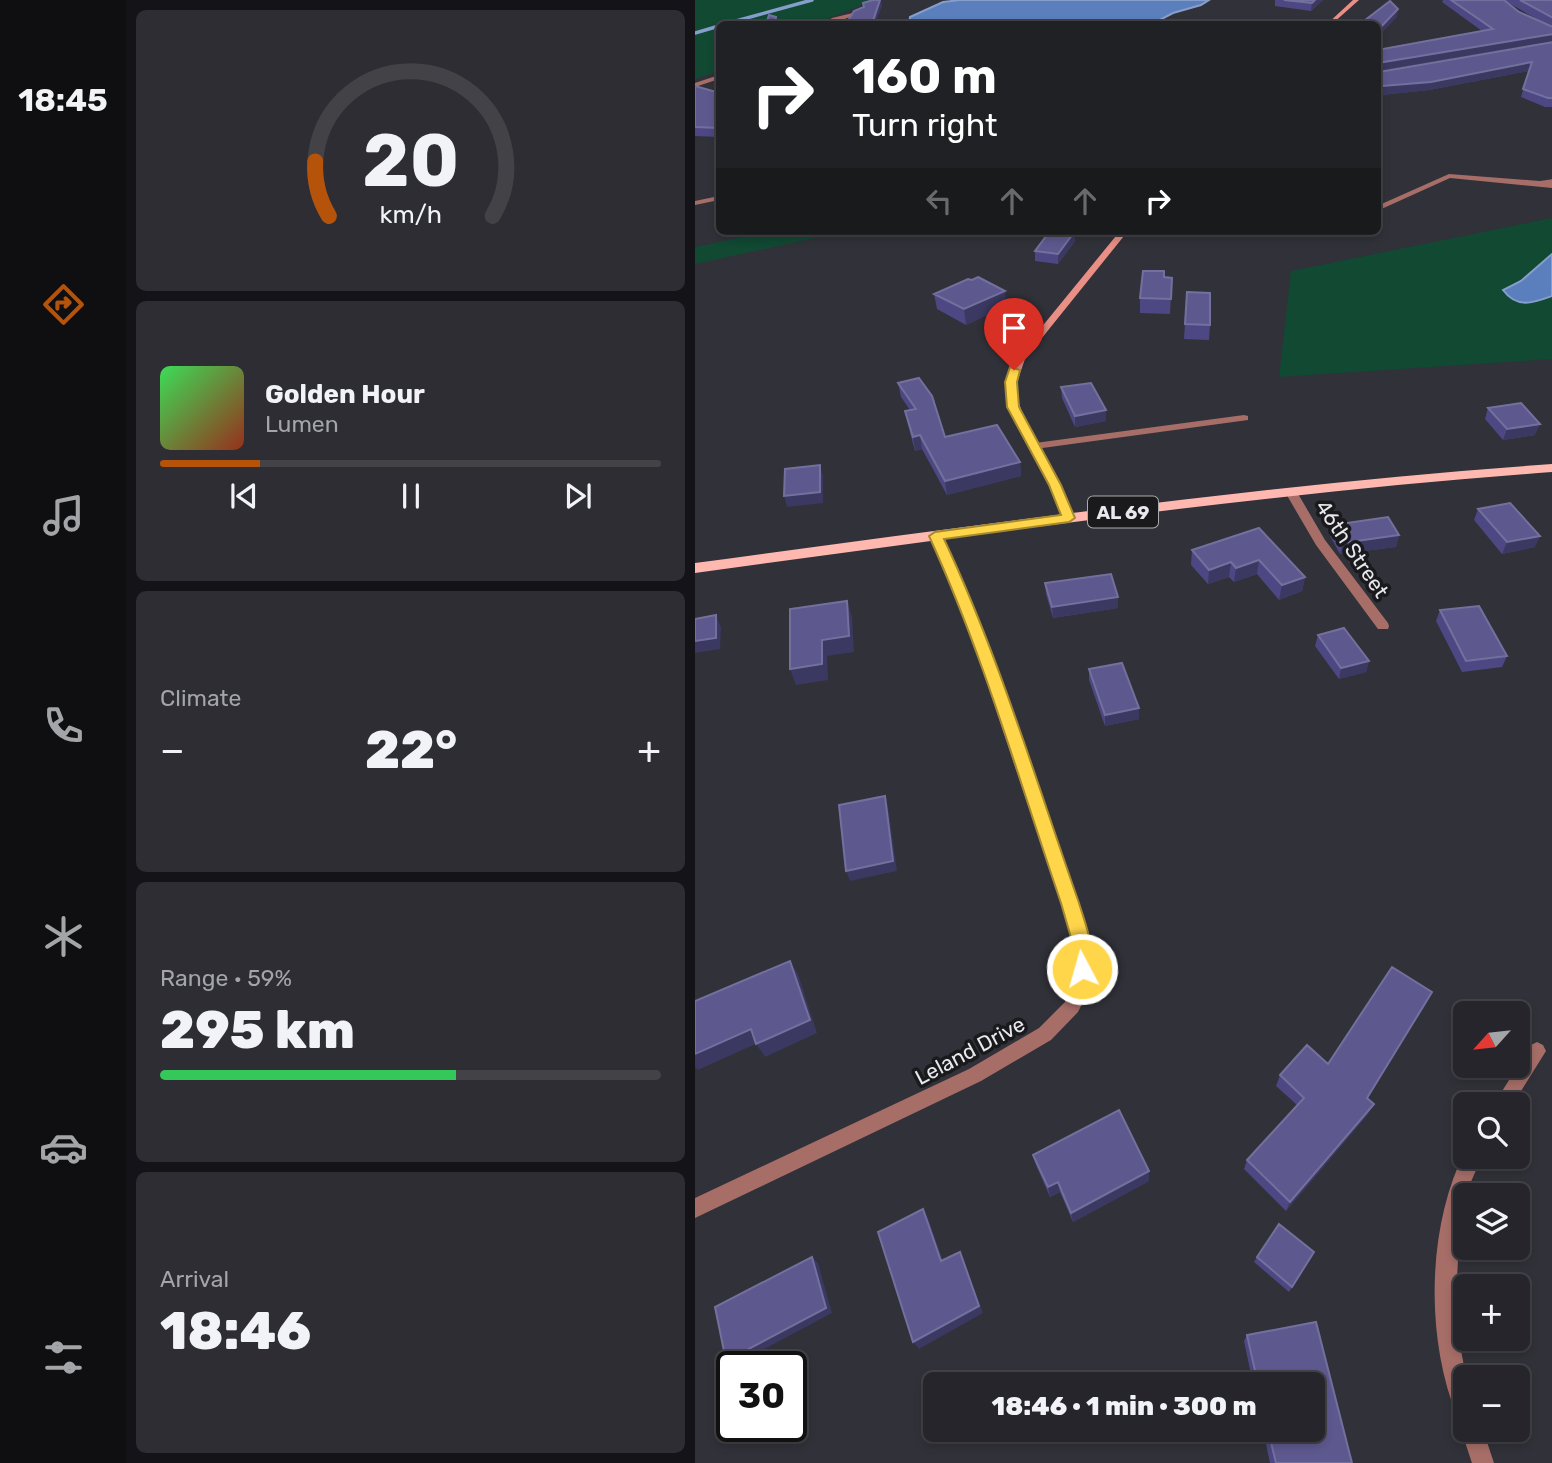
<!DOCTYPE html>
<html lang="en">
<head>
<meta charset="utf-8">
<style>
	body { margin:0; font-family:Rubik,sans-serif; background:#2d2d33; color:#f1f3f6; height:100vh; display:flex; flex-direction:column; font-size:26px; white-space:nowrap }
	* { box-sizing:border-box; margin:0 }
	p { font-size:23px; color:#a3a5a9 }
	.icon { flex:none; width:38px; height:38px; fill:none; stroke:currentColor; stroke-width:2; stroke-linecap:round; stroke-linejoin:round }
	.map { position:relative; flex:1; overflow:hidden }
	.sheet { display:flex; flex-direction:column; gap:10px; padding:10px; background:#141418; width:569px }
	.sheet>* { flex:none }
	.top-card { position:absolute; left:21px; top:21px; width:665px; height:214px; border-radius:10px; box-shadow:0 4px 10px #0003,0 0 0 2px #424247; background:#202124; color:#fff; overflow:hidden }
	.needle { width:46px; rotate:243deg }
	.tools { position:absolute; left:758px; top:1001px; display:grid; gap:14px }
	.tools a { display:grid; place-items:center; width:77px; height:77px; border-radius:10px; background:#25252b; box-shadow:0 4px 10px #0003,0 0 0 2px #424247; font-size:35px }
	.speed { position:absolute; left:21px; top:1351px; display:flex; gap:14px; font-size:35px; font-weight:700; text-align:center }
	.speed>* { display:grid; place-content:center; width:91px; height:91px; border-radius:50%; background:#25252b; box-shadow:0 4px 10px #0003,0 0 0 2px #424247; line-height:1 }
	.speed .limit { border:4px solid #111; border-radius:10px; background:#fff; color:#111 }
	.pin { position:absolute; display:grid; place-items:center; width:60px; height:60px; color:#fff; margin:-72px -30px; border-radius:50% 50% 50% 0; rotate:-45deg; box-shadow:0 0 7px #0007 }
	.pin .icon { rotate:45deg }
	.me { position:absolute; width:77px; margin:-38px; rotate:354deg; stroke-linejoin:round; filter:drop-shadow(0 0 5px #0008) }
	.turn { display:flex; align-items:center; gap:24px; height:147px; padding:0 21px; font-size:32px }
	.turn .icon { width:91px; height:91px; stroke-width:2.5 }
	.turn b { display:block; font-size:49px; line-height:60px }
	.lanes { display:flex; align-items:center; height:66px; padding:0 21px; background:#0003; justify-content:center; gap:35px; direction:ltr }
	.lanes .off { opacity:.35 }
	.big { font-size:52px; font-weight:800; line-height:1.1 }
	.sheet .widget { flex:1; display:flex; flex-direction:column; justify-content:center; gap:10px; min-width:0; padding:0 24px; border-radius:10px; background:#2d2d33 }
	.sheet .dial { align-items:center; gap:0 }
	.dial svg { height:182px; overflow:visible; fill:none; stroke:#424247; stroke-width:7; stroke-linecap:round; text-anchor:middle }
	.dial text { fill:#f1f3f6; stroke:none }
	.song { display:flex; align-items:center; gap:21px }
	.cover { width:84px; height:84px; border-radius:10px; background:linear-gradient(135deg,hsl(130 70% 55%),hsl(10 70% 35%)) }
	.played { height:7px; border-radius:4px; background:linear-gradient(90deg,#b45309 20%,#424247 20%) }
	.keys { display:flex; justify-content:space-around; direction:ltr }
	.heat { display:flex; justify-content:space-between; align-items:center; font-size:38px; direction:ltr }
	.charge { height:10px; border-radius:5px; background:linear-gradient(90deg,#34c759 59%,#424247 0) }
	.trip { position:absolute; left:228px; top:1372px; width:402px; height:70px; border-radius:10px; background:#25252b; box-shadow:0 4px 10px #0003,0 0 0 2px #424247; font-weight:800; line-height:70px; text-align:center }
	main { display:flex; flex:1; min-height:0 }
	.menu { display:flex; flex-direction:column; width:126px; justify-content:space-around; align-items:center; background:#0f0f11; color:#a3a5a9 }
	.menu .icon { width:49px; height:49px }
	.menu .selected { color:#b45309 }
	.menu b { font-size:32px; color:#f1f3f6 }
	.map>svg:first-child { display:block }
	.green { fill:#114933 }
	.water { fill:#5b7ebc; stroke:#859ecb; stroke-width:2 }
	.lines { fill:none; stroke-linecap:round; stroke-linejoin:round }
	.stream { stroke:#859ecb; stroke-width:3.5 }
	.service { fill:#a76e68; fill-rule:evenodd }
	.minor { fill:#a76e68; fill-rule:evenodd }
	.secondary { fill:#e98f85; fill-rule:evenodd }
	.primary { fill:#ffb8af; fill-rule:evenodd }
	.wall { fill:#4d4883; fill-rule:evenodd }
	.shaded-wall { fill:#3b3861 }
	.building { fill:#5d598f; stroke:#73709e; stroke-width:2 }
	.route { fill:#ffd54a; stroke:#a68a30; stroke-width:2 }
	.labels { text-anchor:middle; stroke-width:7; stroke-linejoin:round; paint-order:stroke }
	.shield { fill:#1a1a1d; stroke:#aaabaf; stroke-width:2 }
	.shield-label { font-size:19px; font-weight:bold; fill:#e8e9ee }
	.street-label { font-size:21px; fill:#e8e9ee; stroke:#1a1a1d }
</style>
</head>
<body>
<main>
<nav class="menu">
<b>18:45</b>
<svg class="icon selected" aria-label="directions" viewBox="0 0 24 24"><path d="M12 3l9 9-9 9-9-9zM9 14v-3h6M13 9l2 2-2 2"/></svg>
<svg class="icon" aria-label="music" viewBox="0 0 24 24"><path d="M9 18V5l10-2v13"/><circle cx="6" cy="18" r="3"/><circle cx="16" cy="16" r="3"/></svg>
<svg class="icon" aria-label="phone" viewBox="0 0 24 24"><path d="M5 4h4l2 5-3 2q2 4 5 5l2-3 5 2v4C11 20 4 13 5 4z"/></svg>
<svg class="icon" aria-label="climate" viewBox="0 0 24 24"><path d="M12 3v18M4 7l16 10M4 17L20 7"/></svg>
<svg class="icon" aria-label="car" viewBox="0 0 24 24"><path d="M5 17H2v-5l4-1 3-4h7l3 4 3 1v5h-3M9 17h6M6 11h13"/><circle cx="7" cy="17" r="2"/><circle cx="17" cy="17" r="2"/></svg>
<svg class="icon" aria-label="filters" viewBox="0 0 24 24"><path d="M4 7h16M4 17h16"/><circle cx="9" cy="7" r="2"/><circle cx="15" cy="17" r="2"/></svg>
</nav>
<section class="sheet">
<div class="widget dial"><svg viewBox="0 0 100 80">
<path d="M14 69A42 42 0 1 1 86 69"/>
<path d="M14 69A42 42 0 0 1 8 45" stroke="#b45309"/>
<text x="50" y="56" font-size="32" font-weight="700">20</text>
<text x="50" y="72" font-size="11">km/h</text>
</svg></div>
<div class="widget">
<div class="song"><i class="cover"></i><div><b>Golden Hour</b><p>Lumen</p></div></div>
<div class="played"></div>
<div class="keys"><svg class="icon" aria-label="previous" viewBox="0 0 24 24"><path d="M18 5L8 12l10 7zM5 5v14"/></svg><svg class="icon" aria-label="pause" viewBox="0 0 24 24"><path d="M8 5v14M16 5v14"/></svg><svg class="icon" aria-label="next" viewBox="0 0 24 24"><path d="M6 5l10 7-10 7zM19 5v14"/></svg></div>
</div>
<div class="widget"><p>Climate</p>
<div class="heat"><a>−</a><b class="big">22°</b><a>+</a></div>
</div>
<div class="widget"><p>Range · 59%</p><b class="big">295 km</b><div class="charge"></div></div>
<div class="widget"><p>Arrival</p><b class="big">18:46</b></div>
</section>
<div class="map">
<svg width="858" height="1463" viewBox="0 0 858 1463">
	<rect width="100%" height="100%" fill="#313139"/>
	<path class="green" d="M0,0H180L119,24H24V71L0,79Z
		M857,218V359L584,377L596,271Z
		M77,231H152L0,264V247Z"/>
	<path class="water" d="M265,0H514L506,5L478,13L457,24H214L215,17L248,2Z
		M857,254V296C838,303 822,309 808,290L826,281Z"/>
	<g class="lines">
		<path class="stream" d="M30,24L117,0
			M0,33L24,26"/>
		<path class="service" d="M166,11L168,13C158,16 136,24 129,24L137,18Z"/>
		<path class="minor" d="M24,75V79L0,87V83Z
			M754,174L845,181L858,179V188L755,178L682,211V206Z
			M24,196V200L0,205V201Z
			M549,415L553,416V420L340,449L335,446L340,443Z
			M596,489L602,492L630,540L693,623L694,626L693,629H683L621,545L590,492Z
			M240,532L246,536L270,587L392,934L395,969L386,1006L383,1012L356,1040L286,1081L0,1218V1198L274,1069L344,1028L370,1002L379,969L376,934L278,641L258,587L234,536Z
			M842,1042L848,1045L851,1051L818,1104H799L836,1045Z
			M770,1151V1157H787L770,1195L765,1221L760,1318L771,1377L770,1419L762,1416C730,1337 732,1227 770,1151Z
			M770,1422V1430H788L799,1463H777L766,1430Z"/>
		<path class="secondary" d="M658,0H664L637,24H632Z
			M425,231H433L330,359L321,385L322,397L329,418L357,469L380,518L374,522L368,518L346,469L319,418L312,397L311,385L323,356Z"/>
		<path class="primary" d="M858,464V472C570,493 285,534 0,573V563C285,525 570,484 858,464Z"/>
	</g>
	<path class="wall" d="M580,0H628L616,11L580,6Z
		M748,0H858V41L683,71L684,72L858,42V107H850L826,97L834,71L734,90L686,95L682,92V50L787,31L747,2ZM810,1L812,2L856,27L824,12Z
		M0,86L21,92L24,90V137L0,136Z
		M380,231V241L363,264L340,261V251Z
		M477,278L475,314L445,313V298Z
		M492,292L515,325L514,340L489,339Z
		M239,294L311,306L271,325L242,309Z
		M203,383L250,437L325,462L326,476L252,495L227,449L220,451L213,425L210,411L215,410L206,397Z
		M366,387L411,421L380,427L367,398Z
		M793,408L840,435L808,440L790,419Z
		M783,509L840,547L807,554L779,520Z
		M638,525L704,535L701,547L645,554L635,536Z
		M564,528L610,577L607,591L584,600L562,574L539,582L534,577L513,584L496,565L497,550Z
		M350,583L423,608L358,618L351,594Z
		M745,610L812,656L807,667L767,672L741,621Z
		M623,635L674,661L671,672L644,679L620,646Z
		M394,669L444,708V719L410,726L394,680Z
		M731,1004L672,1099L673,1114L591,1211L549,1169L552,1160L602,1105L581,1086L585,1075L633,1064Z
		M338,1155L454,1171V1181L378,1222L365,1192L355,1197L341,1165Z
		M619,1252L594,1292L559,1262L562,1257Z
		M621,1322L657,1463H575L568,1430H618V1384H558L549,1341L552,1335Z"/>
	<path class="shaded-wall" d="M185,0H186L187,6L180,24H177Z
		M620,0H628L616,11L617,3Z
		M703,9L702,17L682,38V31Z
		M858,34V41L682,71L683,63Z
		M837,62L835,71L734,90L686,95L687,86Z
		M380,231V241L363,264V254Z
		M310,291L311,306L271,325L269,309Z
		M411,410V421L380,427V416Z
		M845,424L840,435L808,440L812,429Z
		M225,435L227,449L220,451L218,437Z
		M325,462L326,476L252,495L250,481Z
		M125,465L128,476V503L92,507L89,496Z
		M704,535L701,547L645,554L648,543Z
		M845,536L840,547L807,554L812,542Z
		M564,560L562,574L539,582L541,568Z
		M536,562L534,577L513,584L514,570Z
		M610,577L607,591L584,600L587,585Z
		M423,597V608L358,618L357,607Z
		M152,601L157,617L159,652L132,656L133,680L101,685L95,669L127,640Z
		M21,615L26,627L25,649L0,653V641Z
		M674,661L671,672L644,679L646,668Z
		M444,708V719L410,726V715Z
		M190,796L193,807L202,871L155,881L151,871Z
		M95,961L103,974L122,1033L70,1057L61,1044Z
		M737,992L731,1004L666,1108L672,1098Z
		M56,1029L65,1042L3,1070L0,1067V1054Z
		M679,1104L673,1114L591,1211L595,1202Z
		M454,1171V1181L378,1222L376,1213Z
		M363,1182L365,1192L355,1197L353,1187Z
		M228,1209L233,1218L251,1269L246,1261Z
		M265,1252L269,1260L288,1313L224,1349L218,1342Z
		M117,1257L123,1263L137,1313L39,1365L31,1361Z"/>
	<path class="building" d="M178,0H185L177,24H151L159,11L169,7L168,3Z
		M589,0H620L617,3Z
		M756,0H809L824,12L858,27V34L683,63L682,64V50L798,29Z
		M825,0H858V18Z
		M695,1L703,9L682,31V24H665Z
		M74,15L81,17L80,24H71Z
		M858,42V98H853L828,89L837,62L736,82L687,86L682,83V71L684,72Z
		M0,86L21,92L24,90V128L0,127Z
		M355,231H380L363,254L340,251Z
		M448,271H469V277L477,278L476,299L445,298Z
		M283,277L310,291L269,309L239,294L273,279L277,280Z
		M492,292L515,293V325L490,324Z
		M224,378L237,396L250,437L302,425L325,462L250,481L225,435L218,437L210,411L221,409L203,383Z
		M396,383L411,410L380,416L366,387Z
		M826,403L845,424L812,429L793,408Z
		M125,465V492L89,496L90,469Z
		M815,503L845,536L812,542L783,509Z
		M693,517L704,535L648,543L638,525Z
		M564,528L610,577L587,585L564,560L541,568L536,562L514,570L497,550Z
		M416,574L423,597L357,607L350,583Z
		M152,601L154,636L127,640V664L95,669V609Z
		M784,606L812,656L771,661L745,610Z
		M21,615V638L0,641V619Z
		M649,628L674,661L646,668L623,635Z
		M427,663L444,708L410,715L394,669Z
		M190,796L198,861L151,871L144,805Z
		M95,961L115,1020L61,1044L56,1029L0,1054V1001Z
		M697,967L737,992L672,1098L679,1104L595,1202L552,1160L609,1098L585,1075L612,1045L633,1064Z
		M424,1110L454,1171L376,1213L363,1182L353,1187L338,1155Z
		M228,1209L246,1261L265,1252L284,1306L218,1342L183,1232Z
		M584,1224L619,1252L597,1287L562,1257Z
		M117,1257L131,1308L31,1361L20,1307Z
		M621,1322L657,1463H581L573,1430H618V1384H563L552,1335Z"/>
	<path class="route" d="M315,367L325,370L322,382L324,407L366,485L380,518L374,522L249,539C304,656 341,781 384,903C390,923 403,955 394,976L387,978L381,976L375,934L366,903C324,780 288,654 234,536L240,532L366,515L354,485L312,407L310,382Z"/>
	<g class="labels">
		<rect class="shield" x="393" y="496.5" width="70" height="31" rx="5"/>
		<g class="shield-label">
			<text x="428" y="519">AL 69</text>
		</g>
		<g class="street-label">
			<text transform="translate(657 549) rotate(56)" y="7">46th Street</text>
			<text transform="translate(275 1051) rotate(-28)" y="7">Leland Drive</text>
		</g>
	</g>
</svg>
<div class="tools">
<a><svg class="needle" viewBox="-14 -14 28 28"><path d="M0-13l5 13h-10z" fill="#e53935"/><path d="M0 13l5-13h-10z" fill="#a3a5a9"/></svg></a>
<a><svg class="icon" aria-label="search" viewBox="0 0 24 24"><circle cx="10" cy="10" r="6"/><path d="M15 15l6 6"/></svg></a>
<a><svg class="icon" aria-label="layers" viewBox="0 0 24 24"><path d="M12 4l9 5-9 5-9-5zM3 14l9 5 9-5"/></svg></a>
<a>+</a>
<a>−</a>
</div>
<div class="speed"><div class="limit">30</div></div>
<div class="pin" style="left:319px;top:370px;background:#d93025"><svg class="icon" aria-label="arrive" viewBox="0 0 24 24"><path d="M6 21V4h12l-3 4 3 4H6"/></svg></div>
<svg class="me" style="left:387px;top:969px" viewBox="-20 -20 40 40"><circle r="17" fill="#ffd54a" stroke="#fff" stroke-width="3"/><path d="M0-11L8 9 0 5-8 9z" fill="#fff"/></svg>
<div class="trip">18:46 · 1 min · 300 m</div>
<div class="top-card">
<div class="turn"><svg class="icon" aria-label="right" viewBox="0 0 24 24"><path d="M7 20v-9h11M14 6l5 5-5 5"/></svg><div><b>160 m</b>Turn right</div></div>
<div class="lanes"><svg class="icon off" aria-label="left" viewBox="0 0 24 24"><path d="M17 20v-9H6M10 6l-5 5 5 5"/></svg><svg class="icon off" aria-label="ahead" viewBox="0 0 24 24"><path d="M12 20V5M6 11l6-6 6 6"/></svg><svg class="icon off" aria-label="ahead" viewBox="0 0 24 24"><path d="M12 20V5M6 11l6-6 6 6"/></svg><svg class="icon" aria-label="right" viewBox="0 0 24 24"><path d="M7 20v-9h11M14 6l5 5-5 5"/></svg></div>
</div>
</div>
</main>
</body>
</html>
